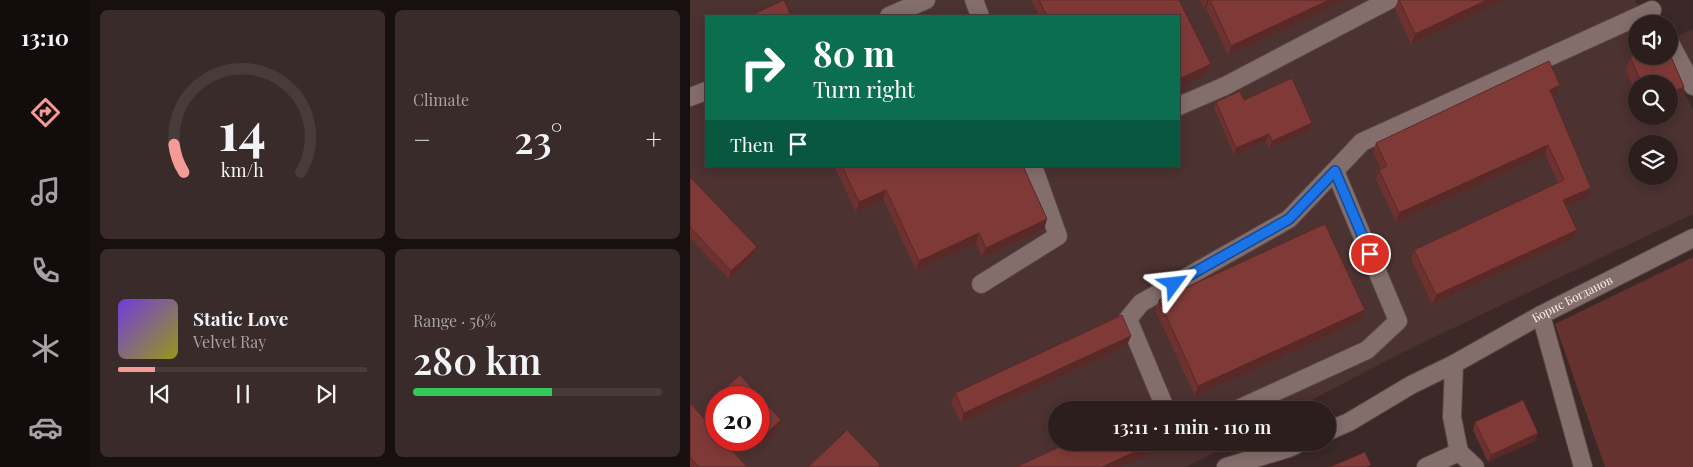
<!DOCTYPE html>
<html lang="en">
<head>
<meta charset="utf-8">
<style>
	body { margin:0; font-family:"Playfair Display",serif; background:#382b2a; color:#f1f3f6; height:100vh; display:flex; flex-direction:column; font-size:19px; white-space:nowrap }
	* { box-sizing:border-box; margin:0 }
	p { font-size:16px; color:#a6a2a4 }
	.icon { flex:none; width:28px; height:28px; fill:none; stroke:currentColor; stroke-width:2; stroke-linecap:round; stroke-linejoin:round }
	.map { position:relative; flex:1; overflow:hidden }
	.details { display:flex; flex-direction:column; gap:10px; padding:10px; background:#181010; width:600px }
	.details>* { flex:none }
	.hud { position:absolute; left:15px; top:15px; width:475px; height:152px; border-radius:0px; box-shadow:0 2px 12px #0003,0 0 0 1px #483c3b; background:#0b6e4f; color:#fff; overflow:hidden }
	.controls { position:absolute; left:938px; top:15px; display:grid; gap:10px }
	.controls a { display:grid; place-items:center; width:50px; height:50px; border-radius:50%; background:#2c1e1d; box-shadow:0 2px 12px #0003,0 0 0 1px #483c3b; font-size:25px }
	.speed { position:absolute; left:15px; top:386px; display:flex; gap:10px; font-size:25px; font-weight:700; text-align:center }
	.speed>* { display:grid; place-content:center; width:65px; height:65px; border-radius:50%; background:#2c1e1d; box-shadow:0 2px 12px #0003,0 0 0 1px #483c3b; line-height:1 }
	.speed .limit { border:8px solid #d22; background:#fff; color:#111 }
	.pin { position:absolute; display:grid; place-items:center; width:42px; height:42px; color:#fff; margin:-21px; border:2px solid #fff; border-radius:50%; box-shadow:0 1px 5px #0007 }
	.me { position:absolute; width:55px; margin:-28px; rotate:60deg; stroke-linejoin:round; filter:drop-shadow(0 0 4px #0008) }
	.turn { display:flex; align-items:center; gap:18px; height:105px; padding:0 25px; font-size:22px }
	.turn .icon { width:65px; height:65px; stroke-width:2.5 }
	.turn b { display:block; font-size:35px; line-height:42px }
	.then { display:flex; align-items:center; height:48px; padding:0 25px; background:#0003; gap:10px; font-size:19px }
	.big { font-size:38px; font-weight:600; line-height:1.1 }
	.details .card { flex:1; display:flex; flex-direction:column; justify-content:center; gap:8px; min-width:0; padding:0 18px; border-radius:8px; background:#382b2a }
	.details .dial { align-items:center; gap:0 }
	.dial svg { height:130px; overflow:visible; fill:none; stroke:#483c3b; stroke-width:7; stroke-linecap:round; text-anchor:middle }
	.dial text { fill:#f1f3f6; stroke:none }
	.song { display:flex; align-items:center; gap:15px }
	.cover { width:60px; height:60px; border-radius:8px; background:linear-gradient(135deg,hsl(260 70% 55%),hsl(60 70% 35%)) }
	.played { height:5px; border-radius:2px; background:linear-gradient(90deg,#f59b97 15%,#483c3b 15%) }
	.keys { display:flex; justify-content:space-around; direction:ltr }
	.heat { display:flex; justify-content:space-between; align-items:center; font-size:28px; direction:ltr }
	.charge { height:8px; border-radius:4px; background:linear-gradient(90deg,#34c759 56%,#483c3b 0) }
	.details .tiles { flex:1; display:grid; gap:10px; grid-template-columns:repeat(2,1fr) }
	.trip { position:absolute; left:358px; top:401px; width:288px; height:50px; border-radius:25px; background:#2c1e1d; box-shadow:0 2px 12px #0003,0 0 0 1px #483c3b; font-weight:600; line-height:50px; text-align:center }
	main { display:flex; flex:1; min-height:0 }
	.tabs { display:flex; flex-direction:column; width:90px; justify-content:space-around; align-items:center; background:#120c0c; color:#a6a2a4 }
	.tabs .icon { width:35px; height:35px }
	.tabs .active { color:#f59b97 }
	.tabs b { font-size:22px; color:#f1f3f6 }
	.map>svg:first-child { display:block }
	.built { fill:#4c3231; fill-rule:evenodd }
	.grass { fill:#653230 }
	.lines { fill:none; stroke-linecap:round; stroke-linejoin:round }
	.minor-casing { stroke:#564645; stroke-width:20 }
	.minor { stroke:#846e6c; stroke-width:18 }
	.wall { fill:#6d3230 }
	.shaded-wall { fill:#592927 }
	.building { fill:#7f3a38; stroke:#592927 }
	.route-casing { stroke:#114b97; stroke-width:12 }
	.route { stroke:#1a73e8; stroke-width:9 }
	.labels { text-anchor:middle; stroke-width:5; stroke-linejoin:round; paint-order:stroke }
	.street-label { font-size:12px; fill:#fcefee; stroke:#311e1d }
</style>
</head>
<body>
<main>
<nav class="tabs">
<b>13:10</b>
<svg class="icon active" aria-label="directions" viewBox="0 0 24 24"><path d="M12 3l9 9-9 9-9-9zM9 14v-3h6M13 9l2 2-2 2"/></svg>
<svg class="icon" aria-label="music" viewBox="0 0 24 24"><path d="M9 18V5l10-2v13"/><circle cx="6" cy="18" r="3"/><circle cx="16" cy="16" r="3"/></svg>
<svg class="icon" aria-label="phone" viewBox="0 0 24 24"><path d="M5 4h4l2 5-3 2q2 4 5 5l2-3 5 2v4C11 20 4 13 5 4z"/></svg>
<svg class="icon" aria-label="climate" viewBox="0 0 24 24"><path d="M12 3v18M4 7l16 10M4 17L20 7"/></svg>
<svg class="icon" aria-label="car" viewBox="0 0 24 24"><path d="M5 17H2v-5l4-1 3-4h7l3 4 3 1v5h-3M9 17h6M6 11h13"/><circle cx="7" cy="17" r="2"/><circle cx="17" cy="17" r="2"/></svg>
</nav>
<section class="details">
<div class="tiles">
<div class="card dial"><svg viewBox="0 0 100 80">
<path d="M14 69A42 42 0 1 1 86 69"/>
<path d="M14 69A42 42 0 0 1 8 52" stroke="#f59b97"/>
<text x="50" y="56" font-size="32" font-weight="700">14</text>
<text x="50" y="72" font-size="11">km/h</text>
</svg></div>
<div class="card"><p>Climate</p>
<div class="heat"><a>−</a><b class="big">23°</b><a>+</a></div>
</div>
<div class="card">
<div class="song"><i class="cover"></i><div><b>Static Love</b><p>Velvet Ray</p></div></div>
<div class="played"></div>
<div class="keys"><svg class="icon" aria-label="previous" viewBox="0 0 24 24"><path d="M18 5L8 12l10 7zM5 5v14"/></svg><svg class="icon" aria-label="pause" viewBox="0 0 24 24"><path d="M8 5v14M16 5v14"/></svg><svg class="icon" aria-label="next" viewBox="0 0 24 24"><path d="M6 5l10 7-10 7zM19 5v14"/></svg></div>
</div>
<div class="card"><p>Range · 56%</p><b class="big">280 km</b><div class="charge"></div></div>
</div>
</section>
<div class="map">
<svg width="1003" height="467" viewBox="0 0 1003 467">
	<rect width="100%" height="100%" fill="#3b2827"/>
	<path class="built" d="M0,0H945L958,24H946V56H975L1003,109V214L715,351L603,410H366V442L542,443L496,467H0ZM16,16H489V166H16ZM946,84H979V116H946ZM946,144H979V176H946ZM26,398H69V440H26Z
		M1003,29V76L984,38Z"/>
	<path class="grass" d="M1003,257V467H915L865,324Z"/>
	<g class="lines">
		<g class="minor-casing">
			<g id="minor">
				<path d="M284,0L290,16"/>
				<path d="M199,16L236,0"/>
				<path d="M979,41L1003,86"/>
				<path d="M0,97L16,91"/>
				<path d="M489,106L535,86L699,0"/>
				<path d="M291,284L368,236L343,166"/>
				<path d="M851,315L893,467"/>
				<path d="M764,364L762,417L769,452L785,467"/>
				<path d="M476,410L438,319L451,303L599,219L672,142L962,10"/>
				<path d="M546,410L677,350L708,321L645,171"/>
				<path id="s1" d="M636,432L659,422L721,385L764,364L851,315L1003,238"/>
				<path d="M536,467L599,448L611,442"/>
				<path d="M736,467L769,452"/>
			</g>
		</g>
		<use href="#minor" class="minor"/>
	</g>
	<path class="wall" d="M343,0H489L521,64L517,74L489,16H349L342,2Z
		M510,0H656L538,55L516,8L514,9Z
		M708,0H814L721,44L705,9Z
		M979,52L994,87L989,99L979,104V84H946V94L936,70L940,57L946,55V56H979Z
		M867,94L862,96L898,197L876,206L883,239L742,304L721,259L724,250L868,183L855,154L706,222L686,179L689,170L691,169L683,152L686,143Z
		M554,100L622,123L620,130L579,148L576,141L544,155L524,108L526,102Z
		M144,166H333L357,219L354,229L292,257L286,243L226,270L193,199L166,212Z
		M0,177L67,247L64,255L39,279L0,238Z
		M469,300L671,320L505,396L465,310Z
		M441,336L437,345L271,423L261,403L265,393Z
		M50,375L91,420L89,428L64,450L56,440H69V398H26V407L24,404L26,396Z
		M0,403L57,467H0Z
		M785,422L845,441L798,462L783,430Z"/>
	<path class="shaded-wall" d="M517,0H519L516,8L514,9Z
		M639,0H656L538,55L541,46Z
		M797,0H814L721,44L725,34Z
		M521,64L517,74L489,87V79Z
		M870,85L867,94L857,99L860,90Z
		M994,87L989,99L979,104V93Z
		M622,123L620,130L579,148L582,141Z
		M579,134L576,141L544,155L546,148Z
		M858,145L855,154L706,222L709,213Z
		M901,188L898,197L869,209L873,200Z
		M196,190L193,199L166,212L169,202Z
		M357,219L354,229L292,257L296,248Z
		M887,230L883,239L742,304L746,295Z
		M289,233L286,243L226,270L229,261Z
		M67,247L64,255L39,279L41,271Z
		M675,310L671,320L505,396L508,386Z
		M441,336L437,345L271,423L274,413Z
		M91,420L89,428L64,450L67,442Z
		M848,433L845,441L798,462L801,455Z
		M466,442H481V444L430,467H412Z"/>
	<path class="building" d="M94,0L101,16H59Z
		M349,0H489L521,64L489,79V16H357Z
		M520,0H639L541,46Z
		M709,0H797L725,34Z
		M979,52L994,87L979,93V84H952L940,57L946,55V56H979Z
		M859,61L870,85L860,90L901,188L873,200L887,230L746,295L724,250L874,180L858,145L709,213L689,170L697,166L686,143Z
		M602,78L622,123L582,141L579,134L546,148L526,102L550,91L554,100Z
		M152,166H333L357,219L296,248L289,233L229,261L196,190L169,202Z
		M0,177L67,247L41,271L0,227Z
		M635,224L675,310L508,386L469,300Z
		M432,315L441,336L274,413L265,393Z
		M50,375L91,420L67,442L66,440H69V398H28L26,396Z
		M833,400L848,433L801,455L785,422Z
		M0,403L26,432V440H33L57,467H9L0,457Z
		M469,403L473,410H453Z
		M157,430L189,463L190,467H118Z
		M380,442H466L412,467H326Z
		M675,452L681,465L677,467H640Z"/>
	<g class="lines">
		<g class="route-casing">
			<path id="route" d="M484,284L599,219L645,171L680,254"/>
		</g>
		<use href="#route" class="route"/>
	</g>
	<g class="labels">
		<g class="street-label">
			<text dy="4" stroke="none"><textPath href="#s1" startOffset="280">Борис Богданов</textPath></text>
		</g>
	</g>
</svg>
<div class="controls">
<a><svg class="icon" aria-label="sound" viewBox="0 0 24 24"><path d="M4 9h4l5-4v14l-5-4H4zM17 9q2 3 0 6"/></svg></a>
<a><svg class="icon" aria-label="search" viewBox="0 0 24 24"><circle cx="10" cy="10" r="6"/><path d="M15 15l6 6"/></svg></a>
<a><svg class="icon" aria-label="layers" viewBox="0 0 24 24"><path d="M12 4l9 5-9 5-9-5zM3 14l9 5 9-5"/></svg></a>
</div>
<div class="speed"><div class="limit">20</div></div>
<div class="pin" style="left:680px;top:254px;background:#d93025"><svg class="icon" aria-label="arrive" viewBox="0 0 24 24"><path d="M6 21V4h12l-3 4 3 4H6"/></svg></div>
<svg class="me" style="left:484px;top:284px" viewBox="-20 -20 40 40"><path d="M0-17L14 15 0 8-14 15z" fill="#1a73e8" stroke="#fff" stroke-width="4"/></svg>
<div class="trip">13:11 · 1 min · 110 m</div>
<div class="hud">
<div class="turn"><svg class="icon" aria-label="right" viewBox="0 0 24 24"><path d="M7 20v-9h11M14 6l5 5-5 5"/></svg><div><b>80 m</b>Turn right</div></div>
<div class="then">Then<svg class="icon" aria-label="arrive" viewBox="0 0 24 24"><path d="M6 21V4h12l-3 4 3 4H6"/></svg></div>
</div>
</div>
</main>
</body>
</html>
